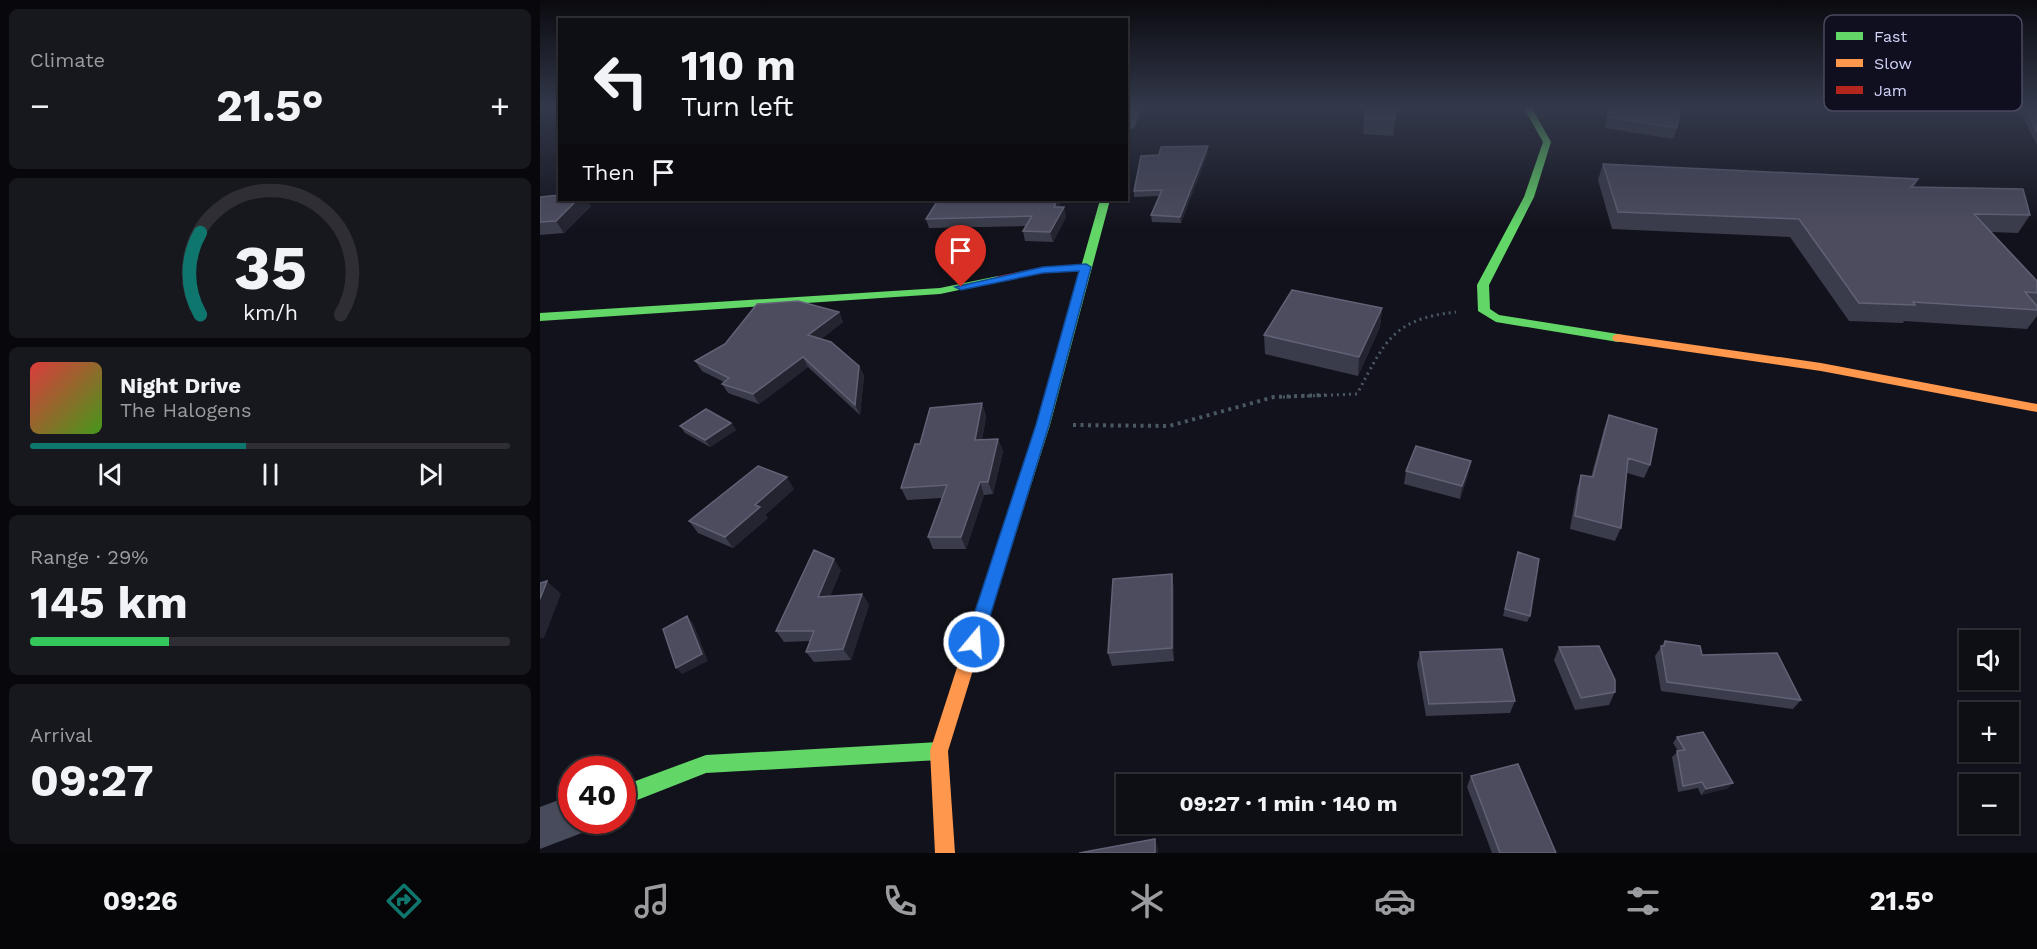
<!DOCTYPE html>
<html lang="en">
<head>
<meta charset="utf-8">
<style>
	body { margin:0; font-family:"Work Sans",sans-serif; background:#17171e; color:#f1f3f6; height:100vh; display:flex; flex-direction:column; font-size:22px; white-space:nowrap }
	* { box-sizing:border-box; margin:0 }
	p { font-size:20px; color:#9b9ca0 }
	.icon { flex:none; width:33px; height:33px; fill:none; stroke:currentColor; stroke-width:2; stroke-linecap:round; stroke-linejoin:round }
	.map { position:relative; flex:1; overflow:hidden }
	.sheet { display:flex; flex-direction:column; gap:9px; padding:9px; background:#08080c; width:540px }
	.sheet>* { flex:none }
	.banner { position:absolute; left:18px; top:18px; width:570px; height:183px; border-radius:0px; box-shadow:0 2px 4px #0004,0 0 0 2px #2e2e34; background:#0e0e15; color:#f1f3f6; overflow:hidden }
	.fabs { position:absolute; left:1419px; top:630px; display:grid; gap:12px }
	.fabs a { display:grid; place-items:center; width:60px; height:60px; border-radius:0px; background:#0e0e15; box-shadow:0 2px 4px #0004,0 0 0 2px #2e2e34; font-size:30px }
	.speed { position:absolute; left:18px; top:756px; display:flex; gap:12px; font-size:30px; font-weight:700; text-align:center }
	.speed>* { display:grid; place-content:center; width:78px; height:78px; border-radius:50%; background:#0e0e15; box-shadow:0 2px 4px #0004,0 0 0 2px #2e2e34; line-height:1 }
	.speed .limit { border:9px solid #d22; background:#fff; color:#111 }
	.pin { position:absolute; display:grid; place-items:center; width:51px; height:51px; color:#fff; margin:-62px -26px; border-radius:50% 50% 50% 0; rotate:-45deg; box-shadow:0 0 6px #0007 }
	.pin .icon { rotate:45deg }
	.me { position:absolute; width:66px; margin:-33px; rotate:18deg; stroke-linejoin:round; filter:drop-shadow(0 0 4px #0008) }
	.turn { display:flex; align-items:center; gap:21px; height:126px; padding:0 24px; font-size:27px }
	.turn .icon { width:78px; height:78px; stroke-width:2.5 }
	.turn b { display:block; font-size:42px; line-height:51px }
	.then { display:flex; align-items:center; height:57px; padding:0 24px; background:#0003; gap:12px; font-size:22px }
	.big { font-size:45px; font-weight:700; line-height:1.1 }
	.sheet .widget { flex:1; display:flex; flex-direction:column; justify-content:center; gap:9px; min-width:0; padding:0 21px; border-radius:9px; background:#17171e }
	.sheet .dial { align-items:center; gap:0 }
	.dial svg { height:156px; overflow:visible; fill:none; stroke:#2e2e34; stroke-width:7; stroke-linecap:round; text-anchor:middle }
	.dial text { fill:#f1f3f6; stroke:none }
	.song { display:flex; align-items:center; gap:18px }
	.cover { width:72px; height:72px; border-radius:9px; background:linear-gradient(135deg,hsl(0 70% 55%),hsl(100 70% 35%)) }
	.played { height:6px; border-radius:3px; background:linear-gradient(90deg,#0f766e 45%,#2e2e34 45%) }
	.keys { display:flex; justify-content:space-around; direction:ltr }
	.heat { display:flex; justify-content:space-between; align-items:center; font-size:33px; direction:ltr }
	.charge { height:9px; border-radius:4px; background:linear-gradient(90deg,#34c759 29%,#2e2e34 0) }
	.trip { position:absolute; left:576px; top:774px; width:345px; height:60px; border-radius:0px; background:#0e0e15; box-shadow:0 2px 4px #0004,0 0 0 2px #2e2e34; font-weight:700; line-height:60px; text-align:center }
	.menu { display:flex; height:96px; justify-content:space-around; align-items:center; background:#060608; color:#9b9ca0 }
	.menu .icon { width:42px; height:42px }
	.menu .selected { color:#0f766e }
	.menu b { font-size:27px; color:#f1f3f6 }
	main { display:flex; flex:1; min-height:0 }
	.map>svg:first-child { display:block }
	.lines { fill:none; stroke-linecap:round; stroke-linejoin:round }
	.path-far1 { stroke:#4a585f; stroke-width:3; stroke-dasharray:2 4; stroke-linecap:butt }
	.path { stroke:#4a585f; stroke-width:4; stroke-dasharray:3 4.5; stroke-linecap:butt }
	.street { fill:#484b5b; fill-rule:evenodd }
	.fast { fill:#63d668; fill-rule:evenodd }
	.slow { fill:#ff974d; fill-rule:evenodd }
	.jam { fill:#b3261e; fill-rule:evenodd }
	.wall { fill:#3b3c4b }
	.shaded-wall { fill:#242430 }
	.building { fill:#4c4c5e; stroke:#616276; stroke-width:1.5 }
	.route { fill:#1a73e8; stroke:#114b97; stroke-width:1.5 }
	.key { fill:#0f0f1f; stroke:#4a4a60; stroke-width:1.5 }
	.key-label { font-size:16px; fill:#d3d5f9 }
</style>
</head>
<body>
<main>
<section class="sheet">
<div class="widget"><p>Climate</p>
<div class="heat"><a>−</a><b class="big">21.5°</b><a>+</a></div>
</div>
<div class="widget dial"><svg viewBox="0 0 100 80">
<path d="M14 69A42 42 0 1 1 86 69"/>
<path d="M14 69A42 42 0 0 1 14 27" stroke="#0f766e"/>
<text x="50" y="56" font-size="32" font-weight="700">35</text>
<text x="50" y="72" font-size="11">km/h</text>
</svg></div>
<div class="widget">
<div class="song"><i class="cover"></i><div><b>Night Drive</b><p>The Halogens</p></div></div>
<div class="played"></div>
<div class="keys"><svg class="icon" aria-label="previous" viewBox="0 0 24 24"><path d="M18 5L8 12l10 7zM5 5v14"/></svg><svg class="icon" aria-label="pause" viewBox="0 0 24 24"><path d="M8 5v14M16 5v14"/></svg><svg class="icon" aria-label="next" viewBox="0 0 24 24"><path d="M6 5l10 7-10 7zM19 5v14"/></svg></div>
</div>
<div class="widget"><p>Range · 29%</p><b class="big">145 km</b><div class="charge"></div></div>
<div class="widget"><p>Arrival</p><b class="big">09:27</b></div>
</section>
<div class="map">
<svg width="1497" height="853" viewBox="0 0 1497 853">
	<rect width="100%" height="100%" fill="#12121c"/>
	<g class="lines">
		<path class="path-far1" d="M743,397L817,394C845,342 852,319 916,312"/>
		<path class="path" d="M533,425L629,426L734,397L785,395"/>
		<path class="street" d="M586,108H601L595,127L586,132Z
			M32,795V820H51L47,831L0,849V807Z"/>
		<path class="fast" d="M984,108H992L1011,142L994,197L949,285L950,309L959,315L1078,334L1082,335L1084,338L1082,341L1078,342L956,322L938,311L937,285L984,197L1003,142Z
			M560,200H570L510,425L450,615L448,620L442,622L436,620L434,615L496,425Z
			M458,276L462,277V281L400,294L0,321V313L400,288Z
			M399,742L406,744L408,751L406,758L399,760L166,773L82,806V786L166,755Z"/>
		<path class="slow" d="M1078,334L1281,363L1497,404V412L1281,371L1074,341L1072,338L1074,335Z
			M442,608L448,610L450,615L408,751L415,853H395L390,751L434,615L436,610Z"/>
		<path class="jam" d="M546,264L551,267L550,269L503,273L458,282L452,279L458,276L503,267Z"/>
	</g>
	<path class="wall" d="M858,108L853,136L823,134L824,118Z
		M1068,108H1140L1137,128L1133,139L1065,128Z
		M1465,108H1497V145L1482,116Z
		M668,152L641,223L612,222L611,215L619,196L594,197V191L619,155Z
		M1063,164L1378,179L1374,187L1490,215L1478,233L1451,232L1497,281V316L1487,329L1364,321L1363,323L1309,321L1250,237L1072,229L1058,180Z
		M0,197L51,206L24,233L0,235Z
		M519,207L526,217L513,242L485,241L483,231L486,226L389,228L386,219Z
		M842,308L840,327L818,376L725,354L724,335Z
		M299,312L303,322L281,339L319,366L324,376L320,415L268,367L219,404L188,393L182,384L184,382L162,371L155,361Z
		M442,403L446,416L442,440L458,439L463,451L453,494L444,495L426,549H393L388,537L402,498L367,500L361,488L380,444Z
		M1069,415L1110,465L1104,478L1087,473L1081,528L1075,541L1030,529L1037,488L1041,475L1051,477L1064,429Z
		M191,423L196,430L170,447L145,433L140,426Z
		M866,471L928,475L920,499L864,484Z
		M254,489L225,515L228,518L193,548L158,533L149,521Z
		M978,552L990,616L987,622L963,616Z
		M301,570L290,596L322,594L329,605L311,660L274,662L266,652L270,641L244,642L236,631Z
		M634,588V661L572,666L568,653Z
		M1125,641L1162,655L1261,700L1253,709L1121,691L1115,656Z
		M1019,647L1075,692L1069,705L1035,710L1014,660Z
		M880,652L975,701L970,713L886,716L877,664Z
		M1137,737L1188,788L1161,795L1158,788L1138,792L1132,757L1138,751L1133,743Z
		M931,776L1016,853H952L927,787Z"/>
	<path class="shaded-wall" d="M856,108H858L853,136L854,120Z
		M668,146V152L641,223L640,217Z
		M37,200H46L51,206L24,233L16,221Z
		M517,200H522L516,216L514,207Z
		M524,207L526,217L513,242L510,232Z
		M842,308L840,327L818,376L819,357Z
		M299,312L303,322L273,345L268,335Z
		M263,357L268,367L219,404L213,394Z
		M319,366L324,376L320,415L315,405Z
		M442,403L446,416L440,452L435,440Z
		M191,423L196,430L170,447L165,440Z
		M458,439L463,451L453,494L448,482Z
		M931,461L928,475L920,499L922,486Z
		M247,477L254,489L225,515L228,518L193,548L185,537L215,505Z
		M440,482L444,495L426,549L421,537Z
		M294,559L301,570L285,608L278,597Z
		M632,574L634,588V661L632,648Z
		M7,581L21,594L4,638H0V599Z
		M322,594L329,605L311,660L303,649Z
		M147,616L153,623L168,661L142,674L136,668Z
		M1193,783L1188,788L1161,795L1166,789Z
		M615,839L618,849V853H615Z"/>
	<path class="building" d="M827,108H856L854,120L824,118Z
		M1069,108H1140L1137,128L1068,117Z
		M1481,108H1497V132L1486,110Z
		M668,146L640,217L611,215L622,190L594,191L601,156L619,155L621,147Z
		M1063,164L1378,179L1371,187L1483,189L1490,215L1434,214L1497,281V293L1485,292L1497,306V310L1373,302L1375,305L1319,303L1259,219L1078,212Z
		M20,195V200H37L16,221L0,222V197Z
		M398,200H517L514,207H524L510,232L483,231L492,216L386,219Z
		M752,290L842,308L819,357L724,335Z
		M258,301L299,312L268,335L291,342L319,366L315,405L263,357L213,394L182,384L189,378L155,361L185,344L217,304Z
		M442,403L435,440L458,439L448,482H440L421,537H388L407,485L361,488L375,444H380L390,408Z
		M166,409L191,423L165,440L140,426Z
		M1069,415L1117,429L1110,465L1088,458L1081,528L1035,516L1041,475L1053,477Z
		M876,446L931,461L922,486L866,471Z
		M218,466L247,477L215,505L220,507L185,537L149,521Z
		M274,550L294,559L278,597L322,594L303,649L266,652L274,631H236Z
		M978,552L999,559L990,616L965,609Z
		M632,574V648L568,653L573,579Z
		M7,581L0,599V583Z
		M147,616L162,654L136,668L123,629Z
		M1125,641L1160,646L1162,655L1237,653L1261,700L1127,682L1121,646H1124Z
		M1059,646L1075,680V692L1041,698L1019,647Z
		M962,649L975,701L889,704L880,652Z
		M1163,732L1193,783L1166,789L1162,782L1143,786L1137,751L1145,750L1137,737Z
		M978,764L1016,853H960L931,776Z
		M615,839V853H539Z"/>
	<linearGradient id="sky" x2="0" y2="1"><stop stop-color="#0a0a0f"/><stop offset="0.47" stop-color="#33394b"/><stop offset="1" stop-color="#33394b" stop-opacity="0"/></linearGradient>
	<rect width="1497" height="228" fill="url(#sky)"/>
	<path class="route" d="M546,264L551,267L509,425L442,642L440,648L434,650L428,648L425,642L496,425L539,271L503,273L421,290L415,287L503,267Z"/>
	<rect x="1284" y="15" width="198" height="96" rx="9" class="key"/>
	<rect x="1296" y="32" width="27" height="8" fill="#63d668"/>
	<rect x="1296" y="59" width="27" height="8" fill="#ff974d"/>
	<rect x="1296" y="86" width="27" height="8" fill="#b3261e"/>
	<g class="key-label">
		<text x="1334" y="42">Fast</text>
		<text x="1334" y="69">Slow</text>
		<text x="1334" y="96">Jam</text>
	</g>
</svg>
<div class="fabs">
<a><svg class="icon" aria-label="sound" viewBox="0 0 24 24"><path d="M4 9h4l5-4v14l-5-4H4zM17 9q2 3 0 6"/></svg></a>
<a>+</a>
<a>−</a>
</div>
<div class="speed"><div class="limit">40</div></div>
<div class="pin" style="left:421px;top:287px;background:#d93025"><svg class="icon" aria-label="arrive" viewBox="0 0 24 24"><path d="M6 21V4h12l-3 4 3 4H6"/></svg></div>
<svg class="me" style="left:434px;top:642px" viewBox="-20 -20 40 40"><circle r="17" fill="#1a73e8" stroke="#fff" stroke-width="3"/><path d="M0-11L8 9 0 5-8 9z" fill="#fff"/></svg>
<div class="trip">09:27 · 1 min · 140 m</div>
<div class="banner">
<div class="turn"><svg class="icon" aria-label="left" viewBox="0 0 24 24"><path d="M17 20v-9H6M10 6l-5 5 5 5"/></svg><div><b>110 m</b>Turn left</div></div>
<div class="then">Then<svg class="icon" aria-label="arrive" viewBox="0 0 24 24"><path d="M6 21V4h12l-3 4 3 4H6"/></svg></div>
</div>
</div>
</main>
<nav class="menu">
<b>09:26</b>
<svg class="icon selected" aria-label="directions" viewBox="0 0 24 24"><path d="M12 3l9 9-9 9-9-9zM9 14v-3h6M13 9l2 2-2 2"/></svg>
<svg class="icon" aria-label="music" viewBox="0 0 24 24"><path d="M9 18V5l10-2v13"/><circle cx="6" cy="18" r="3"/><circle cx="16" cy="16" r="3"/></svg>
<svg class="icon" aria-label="phone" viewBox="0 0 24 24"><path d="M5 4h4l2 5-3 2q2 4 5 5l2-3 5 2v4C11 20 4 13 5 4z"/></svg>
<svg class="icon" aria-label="climate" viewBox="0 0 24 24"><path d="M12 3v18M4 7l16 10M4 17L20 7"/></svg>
<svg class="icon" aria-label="car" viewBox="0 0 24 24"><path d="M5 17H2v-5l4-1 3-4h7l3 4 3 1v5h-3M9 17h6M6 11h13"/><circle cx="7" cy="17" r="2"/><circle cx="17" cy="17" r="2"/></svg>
<svg class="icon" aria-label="filters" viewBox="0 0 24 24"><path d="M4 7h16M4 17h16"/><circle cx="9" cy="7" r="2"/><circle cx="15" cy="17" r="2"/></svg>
<b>21.5°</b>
</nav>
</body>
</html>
